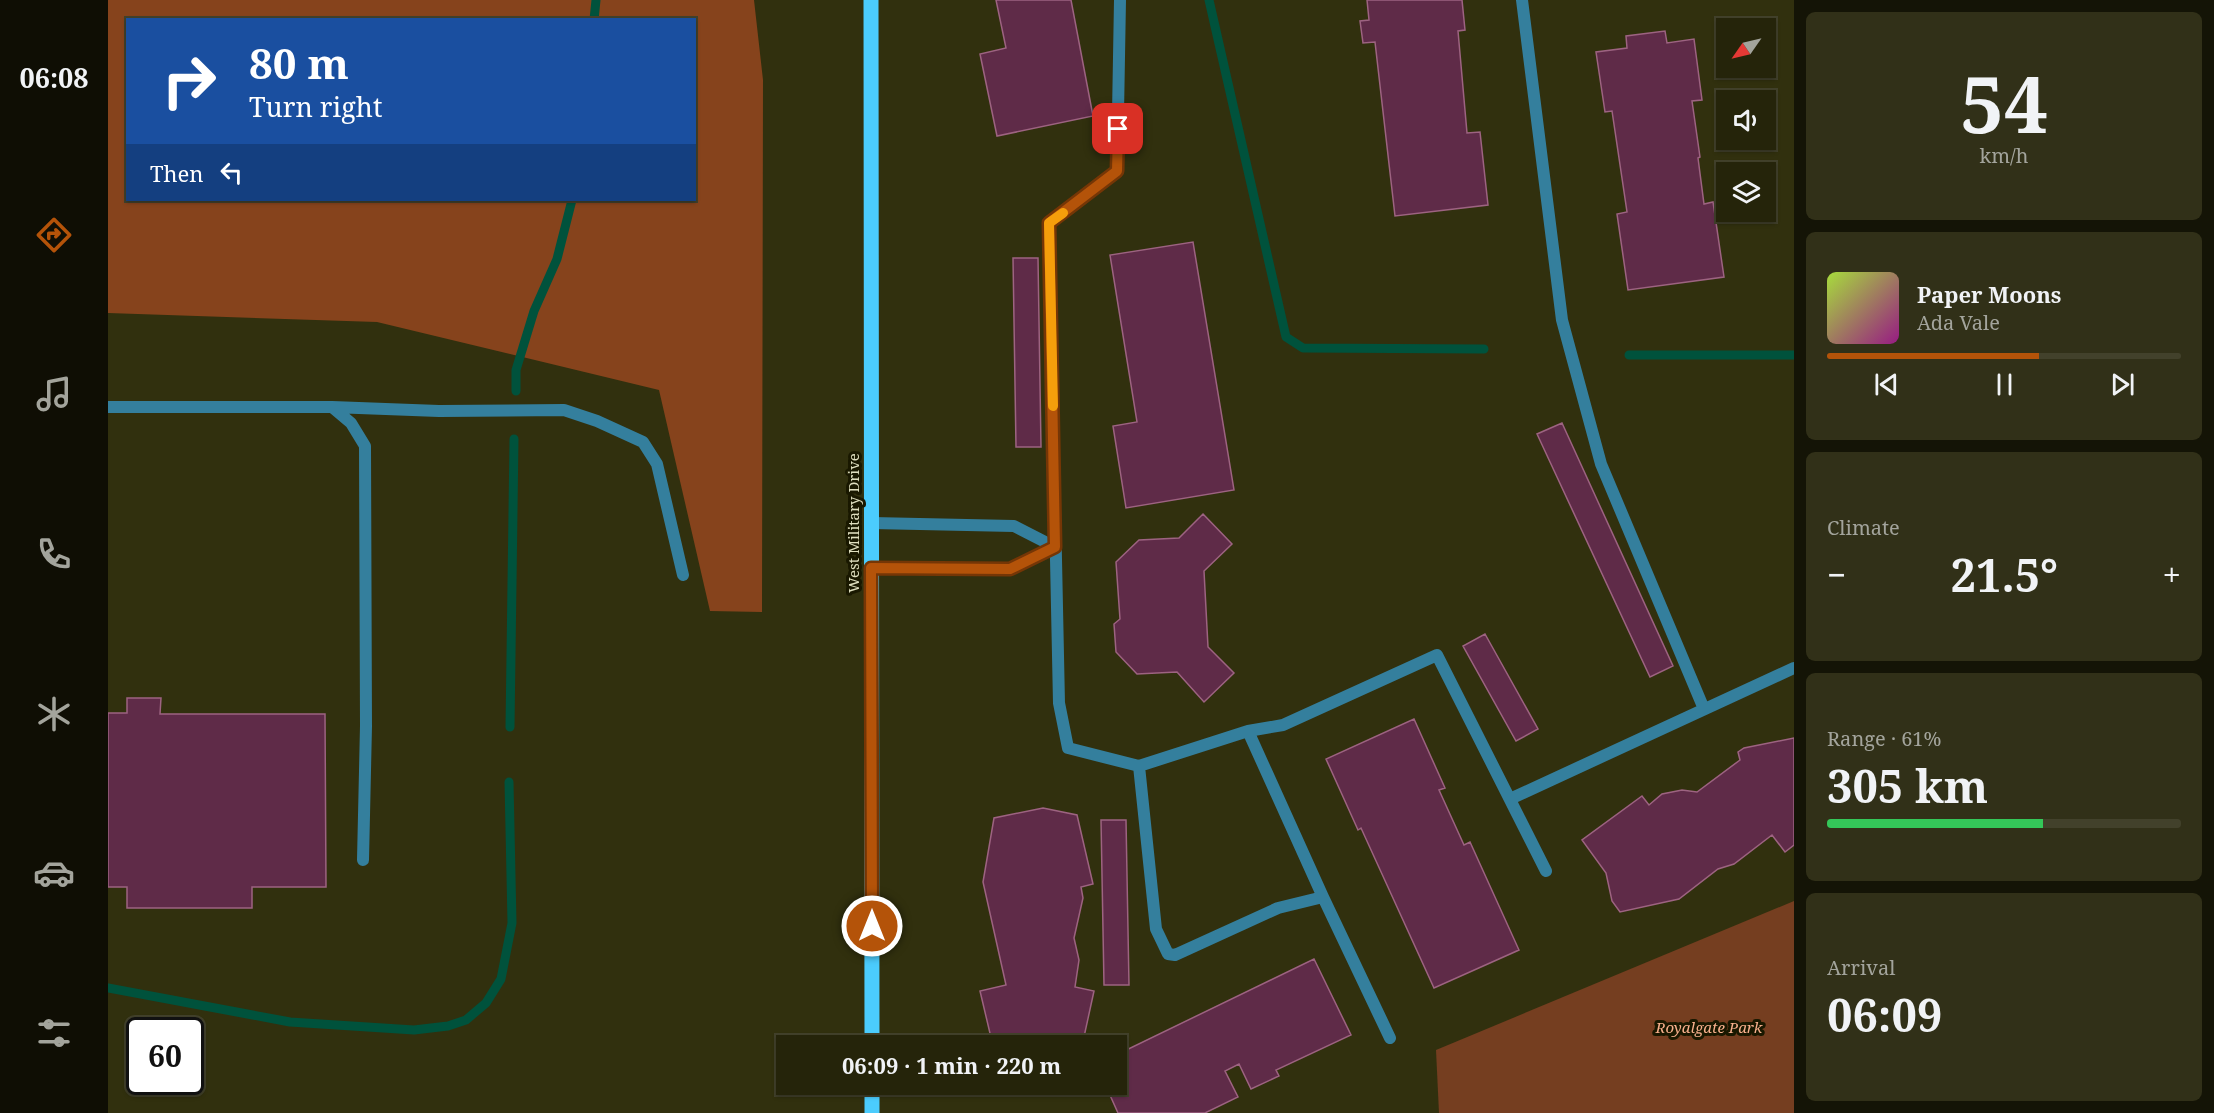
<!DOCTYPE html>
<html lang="en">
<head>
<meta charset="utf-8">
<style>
	body { margin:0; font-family:"Noto Serif",serif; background:#313018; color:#f1f3f6; height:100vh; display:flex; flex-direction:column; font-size:22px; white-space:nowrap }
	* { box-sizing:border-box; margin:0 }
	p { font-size:20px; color:#a3a49c }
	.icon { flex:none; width:33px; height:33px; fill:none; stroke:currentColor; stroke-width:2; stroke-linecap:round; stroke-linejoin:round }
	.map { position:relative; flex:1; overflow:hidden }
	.panel { display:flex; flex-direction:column; gap:12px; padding:12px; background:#141406; width:420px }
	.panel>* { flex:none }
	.top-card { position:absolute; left:18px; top:18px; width:570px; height:183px; border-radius:0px; box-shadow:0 2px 4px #0004,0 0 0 2px #42412b; background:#1a4fa0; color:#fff; overflow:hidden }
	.needle { width:39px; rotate:236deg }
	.tools { position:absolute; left:1608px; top:18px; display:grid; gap:12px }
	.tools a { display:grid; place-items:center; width:60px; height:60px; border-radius:0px; background:#25240a; box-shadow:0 2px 4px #0004,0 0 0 2px #42412b; font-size:30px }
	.speed { position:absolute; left:18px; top:1017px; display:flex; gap:12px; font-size:30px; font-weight:700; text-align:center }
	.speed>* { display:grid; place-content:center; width:78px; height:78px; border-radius:50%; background:#25240a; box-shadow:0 2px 4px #0004,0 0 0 2px #42412b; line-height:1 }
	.speed .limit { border:3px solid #111; border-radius:9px; background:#fff; color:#111 }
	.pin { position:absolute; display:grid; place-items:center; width:51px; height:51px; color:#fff; margin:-26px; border-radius:12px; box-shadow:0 3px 9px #0006 }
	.me { position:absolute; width:66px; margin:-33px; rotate:0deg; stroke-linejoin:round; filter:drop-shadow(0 0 4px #0008) }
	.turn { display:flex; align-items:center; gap:21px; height:126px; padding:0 24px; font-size:27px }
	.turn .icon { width:78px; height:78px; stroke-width:2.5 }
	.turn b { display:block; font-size:42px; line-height:51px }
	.then { display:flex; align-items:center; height:57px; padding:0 24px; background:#0003; gap:12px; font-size:22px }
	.big { font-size:45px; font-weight:700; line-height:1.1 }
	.panel .tile { flex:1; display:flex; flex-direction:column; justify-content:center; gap:9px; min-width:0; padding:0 21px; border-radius:9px; background:#313018 }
	.panel .dial { align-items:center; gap:0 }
	.dial b { font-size:78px; line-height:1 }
	.song { display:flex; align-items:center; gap:18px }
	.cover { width:72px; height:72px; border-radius:9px; background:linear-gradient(135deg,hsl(80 70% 55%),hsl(310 70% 35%)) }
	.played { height:6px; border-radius:3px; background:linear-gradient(90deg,#b45309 60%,#42412b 60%) }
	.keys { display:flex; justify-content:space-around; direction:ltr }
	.heat { display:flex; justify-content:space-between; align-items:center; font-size:33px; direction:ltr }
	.charge { height:9px; border-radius:4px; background:linear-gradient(90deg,#34c759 61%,#42412b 0) }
	.trip { position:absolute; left:668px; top:1035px; width:351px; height:60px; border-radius:0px; background:#25240a; box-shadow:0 2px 4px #0004,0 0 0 2px #42412b; font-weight:700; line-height:60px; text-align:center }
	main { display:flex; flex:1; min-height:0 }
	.tab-bar { display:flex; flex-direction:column; width:108px; justify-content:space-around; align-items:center; background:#0f0e04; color:#a3a49c }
	.tab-bar .icon { width:42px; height:42px }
	.tab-bar .active { color:#b45309 }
	.tab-bar b { font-size:27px; color:#f1f3f6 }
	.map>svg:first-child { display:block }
	.green { fill:#753e20 }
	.forest { fill:#86431c; fill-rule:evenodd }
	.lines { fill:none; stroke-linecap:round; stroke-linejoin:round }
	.stream { stroke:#00523c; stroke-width:9 }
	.building { fill:#5f2b48; stroke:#9d6381; stroke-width:1.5 }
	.lane { stroke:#347f9d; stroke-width:12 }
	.street { stroke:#347f9d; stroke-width:12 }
	.primary { stroke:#4bccfd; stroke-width:15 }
	.route-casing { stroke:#753606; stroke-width:15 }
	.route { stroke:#b45309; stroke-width:10 }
	.slow { stroke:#f59e0b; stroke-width:10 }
	.labels { text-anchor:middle; stroke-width:6; stroke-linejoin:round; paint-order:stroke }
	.street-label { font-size:15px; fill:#e0e0c0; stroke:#191800 }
	.park-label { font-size:15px; font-style:italic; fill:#f8b08c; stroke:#191800 }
</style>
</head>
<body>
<main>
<nav class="tab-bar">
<b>06:08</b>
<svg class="icon active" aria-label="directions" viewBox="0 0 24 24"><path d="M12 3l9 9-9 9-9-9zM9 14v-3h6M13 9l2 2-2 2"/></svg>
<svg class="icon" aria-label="music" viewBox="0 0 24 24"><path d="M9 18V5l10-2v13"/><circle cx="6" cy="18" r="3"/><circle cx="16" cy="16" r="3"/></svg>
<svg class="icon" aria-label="phone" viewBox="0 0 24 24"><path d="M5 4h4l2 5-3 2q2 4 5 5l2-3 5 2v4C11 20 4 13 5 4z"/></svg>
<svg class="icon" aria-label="climate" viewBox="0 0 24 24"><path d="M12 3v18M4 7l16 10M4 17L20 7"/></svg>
<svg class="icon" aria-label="car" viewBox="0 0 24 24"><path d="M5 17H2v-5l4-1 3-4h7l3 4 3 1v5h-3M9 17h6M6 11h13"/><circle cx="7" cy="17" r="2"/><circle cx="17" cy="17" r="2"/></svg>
<svg class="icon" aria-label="filters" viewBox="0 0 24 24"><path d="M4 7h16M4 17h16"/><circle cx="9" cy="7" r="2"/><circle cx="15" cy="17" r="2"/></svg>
</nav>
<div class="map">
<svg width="1686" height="1113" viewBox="0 0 1686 1113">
	<rect width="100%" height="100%" fill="#31300e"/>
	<path class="green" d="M1686,901V1113H1331L1328,1050Z"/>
	<path class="forest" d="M0,0H646L655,80L654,612L602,611L551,390L269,322L0,313ZM20,20H586V200H20Z"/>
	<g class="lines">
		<path class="stream" d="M1101,0L1178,337L1195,348L1376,349
			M486,20L488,0
			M1521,355H1686
			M408,391V370L426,311L449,259L464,200
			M402,727L406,439
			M0,988L182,1022L306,1030L340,1026L358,1020L378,1003L393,979L404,923L401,782"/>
	</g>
	<path class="building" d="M888,0H963L985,116L889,136L872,54L898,48Z
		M1259,0H1354L1357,30L1350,31L1359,133L1372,132L1380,205L1287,216L1267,42L1255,43L1252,21L1261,20Z
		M1557,31L1559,43L1586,39L1594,100L1584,101L1592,157L1590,158L1596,204L1605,202L1616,277L1520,290L1509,214L1519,212L1504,111L1497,112L1488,52L1519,48L1518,36Z
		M1085,242L1126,490L1018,508L1005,426L1029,422L1002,255Z
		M905,258H930L933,447H908Z
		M1454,423L1565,666L1542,677L1429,434Z
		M1095,514L1124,544L1096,571L1100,647L1126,673L1096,702L1069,672L1029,674L1008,652L1006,624L1012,619L1008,562L1031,540L1071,538Z
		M1377,634L1430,729L1408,741L1355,646Z
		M19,698H53L52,714H217L218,887H144V908H19V887H0V713H19Z
		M1306,719L1337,788L1331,790L1356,845L1362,842L1411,950L1326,988L1253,828L1250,830L1218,759Z
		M1686,738V845L1677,852L1664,835L1626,864L1610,869L1571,899L1512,912L1504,901L1498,873L1474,840L1534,796L1541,805L1554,794L1574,790L1589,792L1632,760L1630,752L1636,748Z
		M935,808L969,815L985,884L973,887L975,898L966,938L971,960L967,987L986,991L974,1046H885L872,991L898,985L875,882L886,818Z
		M993,820H1018L1021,985H996Z
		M1206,959L1243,1035L1168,1070L1171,1076L1143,1089L1131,1064L1117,1071L1130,1097L1097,1113H1010L997,1084H1008V1055Z"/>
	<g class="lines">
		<path class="lane" d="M1012,0L1009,171L941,223L951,703L960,748L1031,766L1140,731L1175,725L1329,655L1438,871
			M1414,0L1454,320L1493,464L1596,709
			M764,523L906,526L947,547
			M763,568L902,569L947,547
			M1140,731L1215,897L1282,1038
			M1031,766L1048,929L1060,954L1067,955L1170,908L1215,897
			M1402,799L1686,668"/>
		<path class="street" d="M0,407H224L243,423L257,446L258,726L255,860
			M224,407L331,411L456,410L489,421L535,442L549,464L575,575"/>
		<path class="primary" d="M763,0L764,1046
			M764,1084V1113"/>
	</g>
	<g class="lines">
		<g class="route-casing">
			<path id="route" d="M764,926L763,568L902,569L947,547L941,223L1009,171L1010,129"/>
		</g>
		<use href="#route" class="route"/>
		<path class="slow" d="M945,406L941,223L955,213"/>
	</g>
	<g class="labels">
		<g class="street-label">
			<text transform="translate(746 523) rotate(-90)" y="5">West Military Drive</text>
		</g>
		<g class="park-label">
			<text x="1601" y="1033">Royalgate Park</text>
		</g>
	</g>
</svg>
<div class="tools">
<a><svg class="needle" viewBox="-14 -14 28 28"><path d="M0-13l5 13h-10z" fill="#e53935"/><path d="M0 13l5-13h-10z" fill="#a3a49c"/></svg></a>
<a><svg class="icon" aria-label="sound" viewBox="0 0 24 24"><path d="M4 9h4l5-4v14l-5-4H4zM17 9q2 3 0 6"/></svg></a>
<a><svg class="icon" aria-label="layers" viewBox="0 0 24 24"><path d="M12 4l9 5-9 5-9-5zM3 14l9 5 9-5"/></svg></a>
</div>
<div class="speed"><div class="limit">60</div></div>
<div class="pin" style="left:1010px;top:129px;background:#d93025"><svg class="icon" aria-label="arrive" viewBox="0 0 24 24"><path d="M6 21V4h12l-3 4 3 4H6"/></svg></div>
<svg class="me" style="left:764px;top:926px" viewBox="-20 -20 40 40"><circle r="17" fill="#b45309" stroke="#fff" stroke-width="3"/><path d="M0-11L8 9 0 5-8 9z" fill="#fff"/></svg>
<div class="trip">06:09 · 1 min · 220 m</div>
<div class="top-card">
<div class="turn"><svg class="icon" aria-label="right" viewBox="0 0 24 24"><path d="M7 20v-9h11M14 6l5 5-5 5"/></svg><div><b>80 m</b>Turn right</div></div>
<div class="then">Then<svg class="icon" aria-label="left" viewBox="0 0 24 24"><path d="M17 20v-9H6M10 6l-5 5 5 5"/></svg></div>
</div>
</div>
<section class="panel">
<div class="tile dial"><b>54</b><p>km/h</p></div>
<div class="tile">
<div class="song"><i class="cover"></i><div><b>Paper Moons</b><p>Ada Vale</p></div></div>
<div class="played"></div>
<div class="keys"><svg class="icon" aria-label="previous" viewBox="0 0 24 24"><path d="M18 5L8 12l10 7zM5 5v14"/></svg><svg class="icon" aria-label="pause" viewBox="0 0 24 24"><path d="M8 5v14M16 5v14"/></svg><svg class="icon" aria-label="next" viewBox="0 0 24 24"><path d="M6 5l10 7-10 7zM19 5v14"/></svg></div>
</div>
<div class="tile"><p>Climate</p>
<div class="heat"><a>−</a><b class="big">21.5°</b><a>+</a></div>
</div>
<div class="tile"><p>Range · 61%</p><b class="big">305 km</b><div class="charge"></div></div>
<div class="tile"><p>Arrival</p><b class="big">06:09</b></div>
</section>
</main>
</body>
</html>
